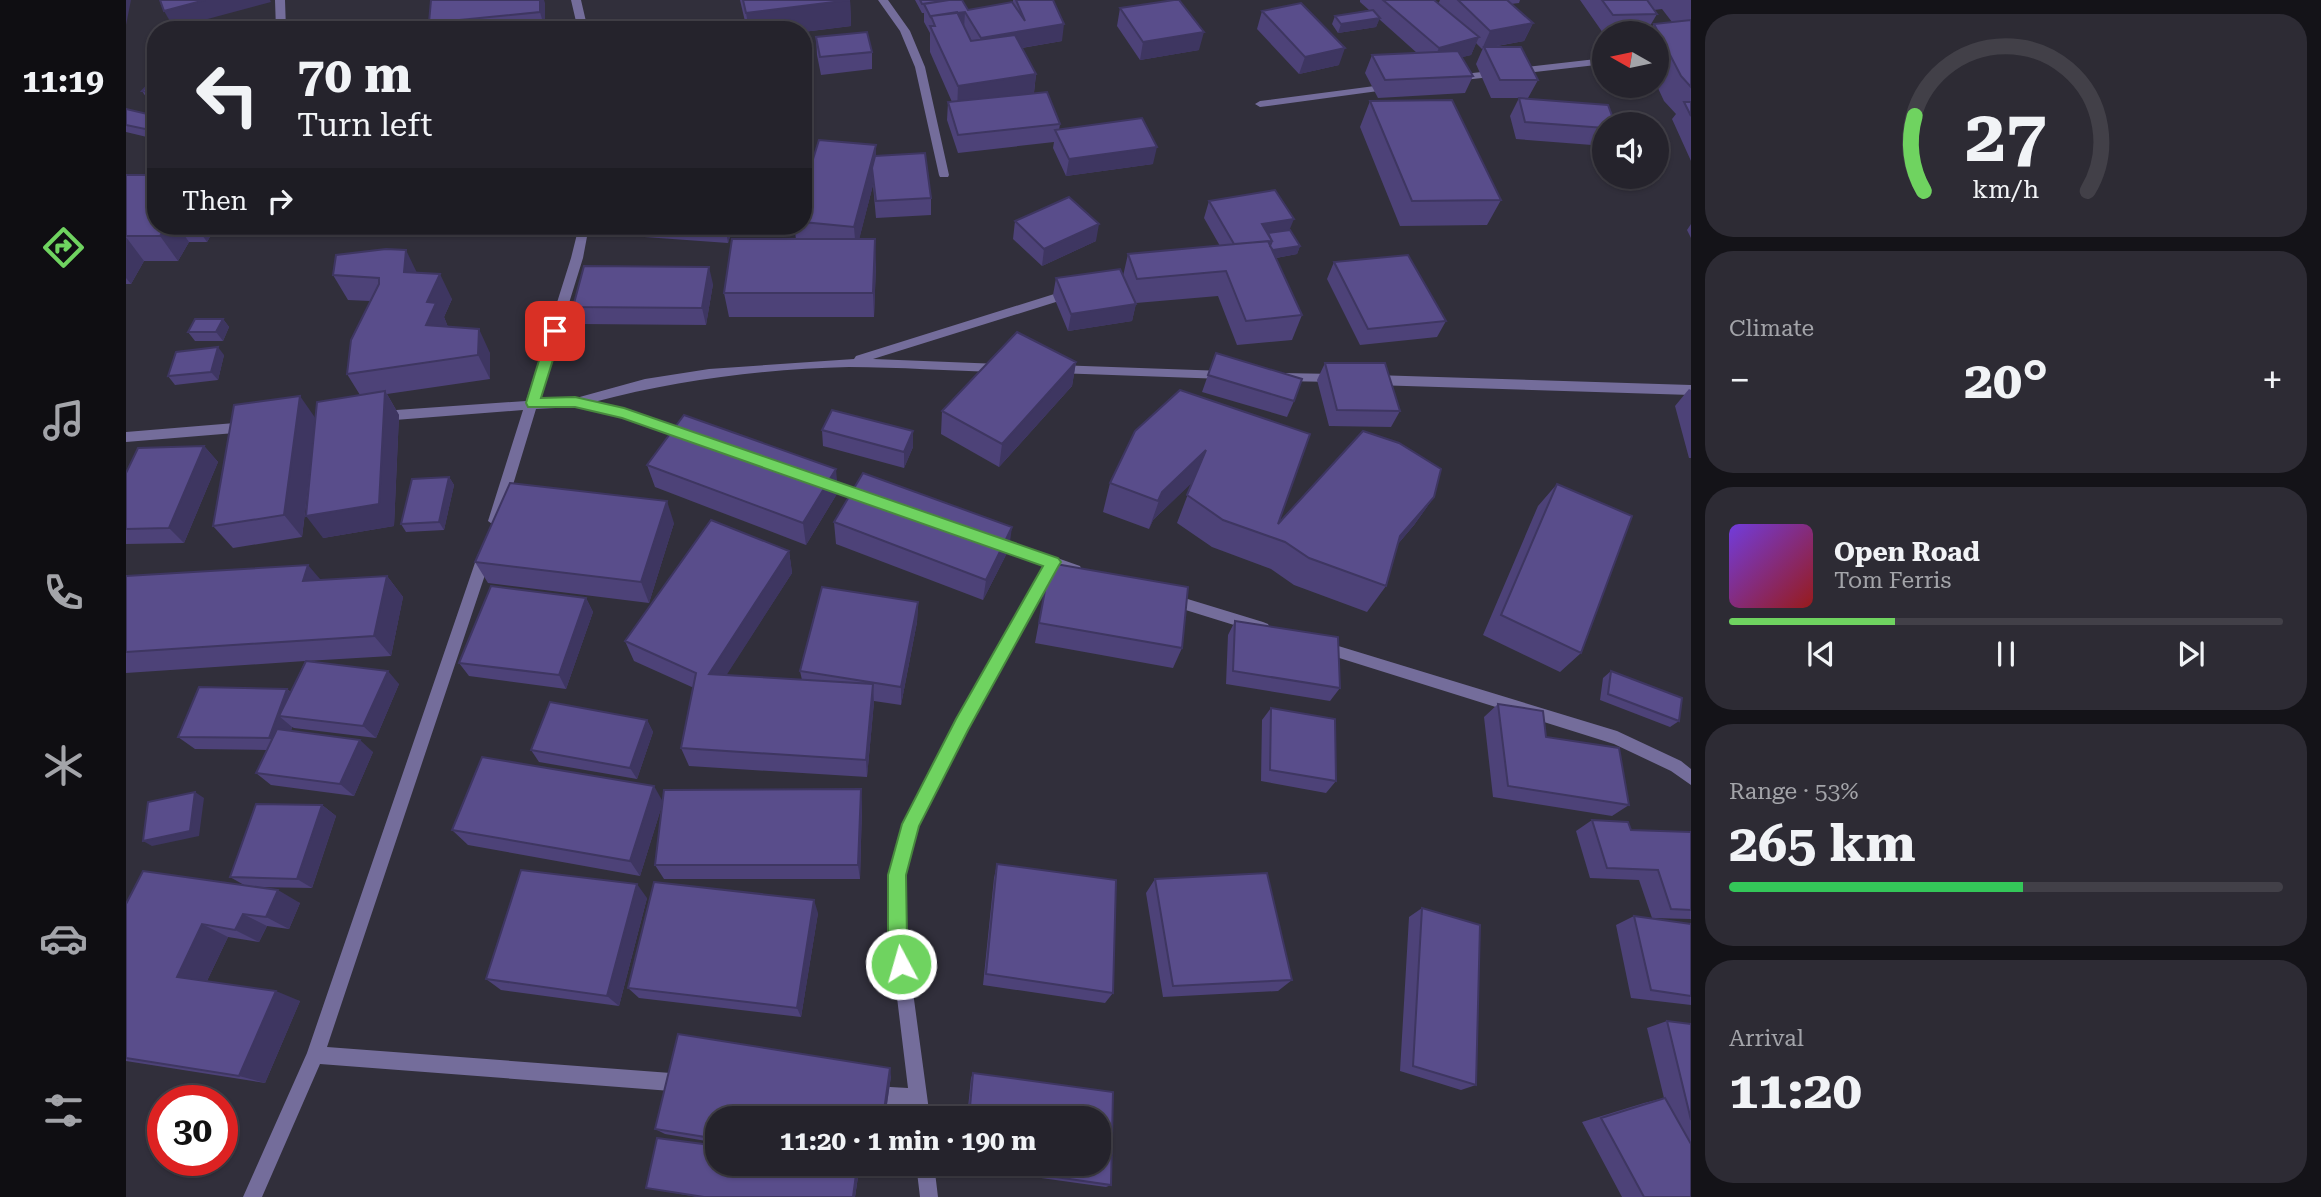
<!DOCTYPE html>
<html lang="en">
<head>
<meta charset="utf-8">
<style>
	body { margin:0; font-family:"Roboto Serif",serif; background:#2d2b34; color:#f1f3f6; height:100vh; display:flex; flex-direction:column; font-size:26px; white-space:nowrap }
	* { box-sizing:border-box; margin:0 }
	p { font-size:23px; color:#a3a4a9 }
	.icon { flex:none; width:38px; height:38px; fill:none; stroke:currentColor; stroke-width:2; stroke-linecap:round; stroke-linejoin:round }
	.map { position:relative; flex:1; overflow:hidden }
	.side { display:flex; flex-direction:column; gap:14px; padding:14px; background:#141318; width:630px }
	.side>* { flex:none }
	.hud { position:absolute; left:21px; top:21px; width:665px; height:214px; border-radius:28px; box-shadow:0 2px 5px #0004,0 0 0 2px #424048; background:#25232c; color:#f1f3f6; overflow:hidden }
	.needle { width:46px; rotate:279deg }
	.controls { position:absolute; left:1466px; top:21px; display:grid; gap:14px }
	.controls a { display:grid; place-items:center; width:77px; height:77px; border-radius:50%; background:#25232c; box-shadow:0 2px 5px #0004,0 0 0 2px #424048; font-size:35px }
	.speed { position:absolute; left:21px; top:1085px; display:flex; gap:14px; font-size:35px; font-weight:700; text-align:center }
	.speed>* { display:grid; place-content:center; width:91px; height:91px; border-radius:50%; background:#25232c; box-shadow:0 2px 5px #0004,0 0 0 2px #424048; line-height:1 }
	.speed .limit { border:10px solid #d22; background:#fff; color:#111 }
	.pin { position:absolute; display:grid; place-items:center; width:60px; height:60px; color:#fff; margin:-30px; border-radius:14px; box-shadow:0 4px 10px #0006 }
	.me { position:absolute; width:77px; margin:-38px; rotate:354deg; stroke-linejoin:round; filter:drop-shadow(0 0 5px #0008) }
	.turn { display:flex; align-items:center; gap:24px; height:147px; padding:0 35px; font-size:32px }
	.turn .icon { width:91px; height:91px; stroke-width:2.5 }
	.turn b { display:block; font-size:49px; line-height:60px }
	.then { display:flex; align-items:center; height:66px; padding:0 35px; background:#0003; gap:14px; font-size:26px }
	.big { font-size:52px; font-weight:700; line-height:1.1 }
	.side .card { flex:1; display:flex; flex-direction:column; justify-content:center; gap:10px; min-width:0; padding:0 24px; border-radius:28px; background:#2d2b34 }
	.side .dial { align-items:center; gap:0 }
	.dial svg { height:182px; overflow:visible; fill:none; stroke:#424048; stroke-width:7; stroke-linecap:round; text-anchor:middle }
	.dial text { fill:#f1f3f6; stroke:none }
	.song { display:flex; align-items:center; gap:21px }
	.cover { width:84px; height:84px; border-radius:10px; background:linear-gradient(135deg,hsl(260 70% 55%),hsl(0 70% 35%)) }
	.played { height:7px; border-radius:4px; background:linear-gradient(90deg,#6fd360 30%,#424048 30%) }
	.keys { display:flex; justify-content:space-around; direction:ltr }
	.heat { display:flex; justify-content:space-between; align-items:center; font-size:38px; direction:ltr }
	.charge { height:10px; border-radius:5px; background:linear-gradient(90deg,#34c759 53%,#424048 0) }
	.trip { position:absolute; left:579px; top:1106px; width:406px; height:70px; border-radius:28px; background:#25232c; box-shadow:0 2px 5px #0004,0 0 0 2px #424048; font-weight:700; line-height:70px; text-align:center }
	main { display:flex; flex:1; min-height:0 }
	.dock { display:flex; flex-direction:column; width:126px; justify-content:space-around; align-items:center; background:#0f0e12; color:#a3a4a9 }
	.dock .icon { width:49px; height:49px }
	.dock .current { color:#6fd360 }
	.dock b { font-size:32px; color:#f1f3f6 }
	.map>svg:first-child { display:block }
	.lines { fill:none; stroke-linecap:round; stroke-linejoin:round }
	.street { fill:#746d9b; fill-rule:evenodd }
	.wall { fill:#4d4278 }
	.shaded-wall { fill:#3e3661 }
	.building { fill:#594d8b; stroke:#3e3661; stroke-width:2 }
	.route { fill:#6fd360; stroke:#48893e; stroke-width:2 }
</style>
</head>
<body>
<main>
<nav class="dock">
<b>11:19</b>
<svg class="icon current" aria-label="directions" viewBox="0 0 24 24"><path d="M12 3l9 9-9 9-9-9zM9 14v-3h6M13 9l2 2-2 2"/></svg>
<svg class="icon" aria-label="music" viewBox="0 0 24 24"><path d="M9 18V5l10-2v13"/><circle cx="6" cy="18" r="3"/><circle cx="16" cy="16" r="3"/></svg>
<svg class="icon" aria-label="phone" viewBox="0 0 24 24"><path d="M5 4h4l2 5-3 2q2 4 5 5l2-3 5 2v4C11 20 4 13 5 4z"/></svg>
<svg class="icon" aria-label="climate" viewBox="0 0 24 24"><path d="M12 3v18M4 7l16 10M4 17L20 7"/></svg>
<svg class="icon" aria-label="car" viewBox="0 0 24 24"><path d="M5 17H2v-5l4-1 3-4h7l3 4 3 1v5h-3M9 17h6M6 11h13"/><circle cx="7" cy="17" r="2"/><circle cx="17" cy="17" r="2"/></svg>
<svg class="icon" aria-label="filters" viewBox="0 0 24 24"><path d="M4 7h16M4 17h16"/><circle cx="9" cy="7" r="2"/><circle cx="15" cy="17" r="2"/></svg>
</nav>
<div class="map">
<svg width="1565" height="1197" viewBox="0 0 1565 1197">
	<rect width="100%" height="100%" fill="#312f3b"/>
	<g class="lines">
		<path class="street" d="M149,0H159L160,30H150Z
			M445,0H455L462,30H452Z
			M752,0H762L784,31L799,67L823,175L822,177H814L813,175L789,67L774,31Z
			M1479,58V64L1329,81L1324,78L1329,75Z
			M1264,84L1267,85V89L1134,107L1129,104L1134,101Z
			M453,226H463L457,258L413,400L450,398L519,379L583,369L728,359L730,356L941,290L945,289L951,293L949,296L747,359L874,364L880,368L874,372C824,371 773,367 723,367C637,369 551,380 468,402L498,409L567,433L569,436L563,441L497,418L449,407L410,409L376,521L369,526L362,521L397,410L256,421L250,416L256,411L400,401L445,258Z
			M930,365L1098,371L1104,375L1098,379L930,373L924,369Z
			M1154,373L1210,374L1216,378L1210,382L1154,381L1148,377Z
			M1248,375L1565,385V395L1248,385L1242,380Z
			M121,422L127,427L121,432L0,442V432Z
			M694,477L746,494L748,498L741,503L689,486L687,482L689,478Z
			M866,535L954,566L956,570L954,574L949,576L930,569L841,729L792,826L779,875L780,940L804,1118H786L784,1107L746,1104L740,1101L737,1095L740,1089L746,1086L782,1088L764,940L763,875L779,819L831,719L918,565L861,545L859,541L861,537Z
			M359,548L364,550L366,554L201,1047L558,1074L564,1077L567,1083L564,1089L558,1092L194,1064L136,1197H117L181,1053L352,554L354,550Z
			M1042,593L1137,622L1142,624L1144,628L1142,632L1137,634L1037,603L1035,599L1037,595Z
			M1196,641L1491,731L1555,761L1565,769V785L1545,771L1488,744L1191,651L1189,647L1191,643Z
			M790,1164H808L812,1197H794Z"/>
	</g>
	<path class="wall" d="M614,0H724L725,26L677,32V30H621Z
		M789,0H836L842,10L887,3V0H927L936,41L896,48L910,74L908,93L934,124L933,130L1027,164L940,176L927,148L928,142L832,153L821,120L822,102H826L804,52V33L798,22V13H796Z
		M1234,0H1308L1312,4L1314,0H1394L1393,3L1385,4L1407,23L1398,41L1366,47L1412,80L1402,98H1365L1350,64L1357,48L1356,49L1350,43L1345,55L1336,57L1347,76L1339,93L1252,98L1239,73L1246,55L1291,53L1253,19L1250,27L1212,33L1206,24L1209,16L1243,10L1234,2Z
		M1454,0H1565V161L1546,119L1550,114L1538,101L1531,86V33H1523L1528,24L1546,22L1536,9L1528,10L1531,14L1521,31L1477,33Z
		M419,3V30H305L303,23Z
		M994,8L1073,50L1014,60L991,26Z
		M1136,11L1213,65L1173,74L1131,29Z
		M690,37L746,52V69L695,75L691,55Z
		M30,77V112L16,91Z
		M1393,98L1479,124V146L1390,139L1384,116Z
		M1244,101L1375,200L1361,225L1274,226L1234,127Z
		M0,109L30,116V133L25,138L0,132Z
		M750,156L805,198V215L750,218L747,185L733,239L750,264L748,317H603L598,293L670,239L668,226H677V191Z
		M0,175L30,226H90L81,242H63L52,261H18L5,284H0Z
		M1083,201L1163,230L1174,246L1171,254L1150,258L1176,315L1166,340L1111,345L1092,296L1010,303L1006,321L942,331L927,295L930,278L997,276L1002,254L1094,246L1078,218Z
		M889,221L970,241L916,266L887,239Z
		M1565,224V238L1561,230Z
		M460,226H607L602,243L463,233Z
		M1208,262L1320,321L1311,337L1234,345L1201,279Z
		M291,273L326,299L318,317L322,327L364,353V379L261,394L273,415L268,526L197,538L184,473L176,537L107,548L87,526L189,418L234,395L221,374L244,301L222,300L207,275Z
		M587,284L580,325L453,324L447,307Z
		M97,319L103,327L97,341H69L62,332Z
		M98,355L92,380L49,385L42,376Z
		M950,362L946,386L873,467L815,434L816,411Z
		M1199,363L1274,411L1265,427L1203,426L1191,380Z
		M1082,375L1168,401L1161,417L1076,392Z
		M1563,389L1565,390V458H1563L1549,406Z
		M696,430L787,431V447L778,468L697,446Z
		M1009,431L1152,524L1308,497L1288,525L1271,545L1260,586L1241,612L1168,585L1145,569L1086,547L1051,523L1067,481L1027,520L1023,529L977,512L984,483Z
		M78,446L92,462L58,543L0,544V473Z
		M521,465L712,492L680,545L529,487Z
		M323,477L328,485L318,530L280,532L275,524Z
		M1431,484L1455,653L1434,672L1357,635L1412,506Z
		M708,522L883,549L857,600L710,544Z
		M548,523L523,603L362,583L349,562Z
		M663,551L666,573L600,675L676,680L674,671L792,602L791,622L775,705L748,701L741,777L563,766L555,748L568,688L508,661L499,641Z
		M0,576L195,580L261,576L277,597L265,656L180,661L273,684L250,738L168,728L166,727L165,731L247,752L228,796L145,785L130,773L141,750L69,749L52,737L161,689L165,692L179,661L0,673Z
		M920,584L1056,648L1047,668L909,643Z
		M460,598L467,612L440,689L343,676L333,663Z
		M1109,621L1214,688L1204,701L1100,684L1102,635Z
		M1485,671L1553,721L1544,727L1474,700L1477,678Z
		M1372,704L1420,737L1503,805L1486,816L1367,797L1358,717Z
		M1145,708L1210,781L1200,793L1135,781L1136,720Z
		M521,720L527,732L511,779L413,762L405,750Z
		M537,802L736,805L734,879H538L529,865L537,802L514,876L342,845L326,830Z
		M196,805L210,816L186,888L130,887L174,903L163,929L141,926L133,942L102,937L81,981L174,1001L139,1083L0,1061V904L118,885L104,877Z
		M1466,820L1505,830L1565,832V919L1526,918L1513,880L1464,878L1450,831Z
		M871,864L987,993L979,1003L857,985L868,878Z
		M1029,879L1166,980L1152,991L1037,997L1020,893Z
		M521,898L493,1006L375,990L360,979Z
		M1296,908L1350,1085L1335,1090L1274,1071L1283,917Z
		M692,913L675,1017L513,998L502,988Z
		M1508,916L1565,924V1005L1505,998L1490,925Z
		M1541,1021L1565,1024V1197H1496L1456,1122L1518,1103L1538,1098L1521,1028Z
		M847,1073L987,1092L985,1185L980,1187L837,1167V1164H973V1118H841L845,1078Z
		M765,1076L759,1118H592V1143L539,1134L529,1129Z
		M719,1164H752L751,1169Z
		M733,1170L729,1197H572L520,1188Z"/>
	<path class="shaded-wall" d="M0,0H5L0,25Z
		M79,0H144L145,2L48,28L38,11Z
		M414,0H418L419,3V30L414,12Z
		M724,0L725,26L677,32V30H623L620,13Z
		M839,12L838,29L809,26L806,17Z
		M1254,18L1250,27L1212,33L1215,24Z
		M1407,23L1398,41L1359,48L1358,47L1356,49L1364,31Z
		M938,24L936,41L854,55L855,38Z
		M1078,32L1073,50L1014,60L1017,42Z
		M1353,37L1345,55L1305,65L1313,48Z
		M1219,48L1213,65L1173,74L1179,57Z
		M910,74L907,100L831,111L832,86Z
		M30,119V133L25,138L19,129Z
		M750,145V171L746,168L747,185L730,252L728,227Z
		M1031,147L1027,164L940,176L943,159Z
		M1168,219L1161,236L1141,239L1136,224Z
		M973,224L970,241L916,266L918,249Z
		M40,226H52L63,242L52,261L34,236Z
		M70,226H90L81,242Z
		M599,226H607L602,243Z
		M0,237L18,261L5,284L0,278Z
		M749,239L750,264L748,317L747,293Z
		M1174,246L1171,254L1144,259L1147,250Z
		M280,250L292,275L278,272Z
		M583,267L587,284L580,325L576,308Z
		M314,274L326,299L318,317L322,327L300,325L301,302Z
		M1010,304L1006,321L942,331L945,314Z
		M97,319L103,327L97,341L90,332Z
		M353,329L364,353V379L352,355Z
		M92,347L98,355L92,380L85,372Z
		M950,362L946,386L873,467L876,444Z
		M259,391L273,415L268,526L197,538L180,516Z
		M174,396L190,419L176,537L158,515Z
		M787,431V447L778,468V452Z
		M78,446L92,462L58,543L43,528Z
		M1080,450L1070,479L1027,520L1023,529L1036,492Z
		M710,469L712,492L680,545L677,523Z
		M323,477L328,485L318,530L313,522Z
		M1308,497L1288,525L1256,563L1274,536Z
		M541,501L548,523L523,603L515,582Z
		M886,527L883,549L857,600L860,580Z
		M663,551L666,573L589,693L583,674Z
		M182,565L200,586L177,581Z
		M261,576L277,597L265,656L248,636Z
		M460,598L467,612L440,689L433,675Z
		M792,602L791,622L775,705V687Z
		M262,671L273,684L250,738L237,726Z
		M747,684L748,703L741,777L740,760Z
		M161,689L175,702L153,716L166,727L158,750L143,738Z
		M521,720L527,732L511,779L504,768Z
		M234,740L247,752L228,796L214,784Z
		M528,786L537,802L514,876L504,861Z
		M735,789L736,805L734,879L732,865Z
		M69,792L78,798L73,836L26,846L17,841Z
		M196,805L210,816L186,888L171,879Z
		M511,884L521,898L493,1006L481,996Z
		M152,890L174,903L163,929L140,917Z
		M688,900L692,913L675,1017L671,1008Z
		M117,914L141,926L133,942L109,930Z
		M76,924L102,937L78,987L51,977Z
		M150,991L174,1001L139,1083L113,1076Z
		M764,1068L765,1076L759,1118H757Z
		M731,1167L733,1170L729,1197H727Z"/>
	<path class="building" d="M34,0H79L38,11Z
		M305,0H414V12L303,23Z
		M617,0H724L620,13Z
		M794,0H822L796,4Z
		M823,0H836L842,10L886,2L899,21L890,0H927L938,24L855,38L839,12L805,16V18L798,4Z
		M1048,0H1053L1078,32L1017,42L994,8Z
		M1257,0H1308L1353,37L1313,48Z
		M1332,0H1381L1407,23L1364,31Z
		M1476,0H1521L1531,14L1487,15Z
		M1175,3L1219,48L1179,57L1136,11Z
		M1247,10L1254,18L1215,24L1209,16Z
		M831,12L845,41L889,35L910,74L832,86L804,26H809L805,16Z
		M1565,20V87L1555,76L1528,24Z
		M409,21L411,30H352Z
		M741,32L746,52L694,57L690,37Z
		M1358,47H1395L1412,80H1374Z
		M1332,51L1347,76L1259,80L1246,55Z
		M30,77V93L16,91Z
		M921,92L934,124L832,135L822,102Z
		M1393,98L1482,105L1489,124H1479V128L1399,122Z
		M1326,100L1375,200L1286,201L1244,101Z
		M1558,102H1565V116Z
		M0,109L30,116V119L19,129L0,125Z
		M1016,118L1031,147L943,159L929,130Z
		M693,140L750,145L728,227L677,222V191Z
		M799,153L805,198L750,201L746,168L749,156Z
		M0,175H30V226H40L34,236H0Z
		M1149,190L1168,219L1136,224L1146,241L1108,244L1083,201Z
		M943,197L973,224L918,249L889,221Z
		M1164,230L1174,246L1147,250L1144,246L1146,241L1142,233Z
		M606,239H749L747,293H598Z
		M1142,241L1176,315L1120,321L1100,271L1011,279L1002,254Z
		M260,249L280,250L278,272L314,274L301,302L310,303L300,325L353,329L352,355L221,374L225,340L253,284V278L207,275L210,255Z
		M1282,255L1320,321L1242,329L1208,262Z
		M458,266L583,267L576,308L447,307Z
		M994,269L1010,304L945,314L930,278Z
		M69,319H97L90,332H62Z
		M891,332L950,362L876,444L816,411Z
		M92,347L85,372L42,376L50,352Z
		M1090,353L1176,379L1168,401L1082,375Z
		M1199,363H1259L1274,411L1211,410Z
		M1054,390L1184,434L1152,524L1237,431L1273,443L1315,469L1308,497L1274,536L1260,586L1183,558L1159,542L1097,520L1061,495L1080,450L1036,492L1032,501L984,483L1009,431Z
		M259,391L253,504L180,516L191,402Z
		M174,396L158,515L87,526L108,405Z
		M706,410L787,431L778,452L696,430Z
		M558,415L710,469L677,523L521,465Z
		M78,446L43,528L0,529V473L12,448Z
		M737,473L886,527L860,580L708,522Z
		M323,477L313,522L275,524L286,479Z
		M384,483L541,501L515,582L349,562Z
		M1431,484L1506,516L1455,653L1375,615Z
		M585,520L663,551L583,674L747,684L740,760L555,748L570,673L499,641Z
		M924,563L1062,587L1056,648L913,623Z
		M182,565L177,581L261,576L248,636L0,652V576Z
		M365,586L460,598L433,675L333,663Z
		M696,587L792,602L775,687L674,671Z
		M1109,621L1212,637L1214,688L1107,671Z
		M180,661L262,671L237,726L153,716Z
		M1485,671L1556,698L1553,721L1482,694Z
		M73,687L161,689L143,738L52,737Z
		M424,702L521,720L504,768L405,750Z
		M1372,704L1417,711L1420,737L1493,748L1503,805L1382,786Z
		M1145,708L1209,719L1210,781L1144,770Z
		M151,729L234,740L214,784L130,773Z
		M356,757L528,786L504,861L326,830Z
		M735,789L732,865H529L538,790Z
		M69,792L64,831L17,841L22,802Z
		M130,804L196,805L171,879L104,877Z
		M1466,820L1502,822L1505,830L1565,832V910L1545,909L1532,870L1481,868Z
		M871,864L990,880L987,993L860,974Z
		M395,870L511,884L481,996L360,979Z
		M17,871L152,890L140,917L117,914L109,930L76,924L51,977L150,991L113,1076L0,1058V904Z
		M1141,873L1166,980L1047,986L1029,879Z
		M528,882L688,900L671,1008L502,988Z
		M1296,908L1354,925L1350,1085L1287,1066Z
		M1508,916L1565,924V996L1525,990Z
		M1541,1021L1565,1024V1120Z
		M552,1034L764,1068L757,1118H592V1139L529,1129Z
		M847,1073L987,1092L985,1185L839,1164H973V1118H843Z
		M1539,1098L1565,1144V1197H1518L1475,1118Z
		M531,1138L592,1146V1164H708L731,1167L727,1197H578L520,1188Z"/>
	<path class="route" d="M429,326L436,331L415,398L449,397L498,408L932,558L935,562L932,567L842,730L793,826L780,875L781,940L785,964L782,971L775,974L768,971L762,940V875L776,824L830,719L917,566L496,418L449,407H402L400,403L422,331Z"/>
</svg>
<div class="controls">
<a><svg class="needle" viewBox="-14 -14 28 28"><path d="M0-13l5 13h-10z" fill="#e53935"/><path d="M0 13l5-13h-10z" fill="#a3a4a9"/></svg></a>
<a><svg class="icon" aria-label="sound" viewBox="0 0 24 24"><path d="M4 9h4l5-4v14l-5-4H4zM17 9q2 3 0 6"/></svg></a>
</div>
<div class="speed"><div class="limit">30</div></div>
<div class="pin" style="left:429px;top:331px;background:#d93025"><svg class="icon" aria-label="arrive" viewBox="0 0 24 24"><path d="M6 21V4h12l-3 4 3 4H6"/></svg></div>
<svg class="me" style="left:775px;top:964px" viewBox="-20 -20 40 40"><circle r="17" fill="#6fd360" stroke="#fff" stroke-width="3"/><path d="M0-11L8 9 0 5-8 9z" fill="#fff"/></svg>
<div class="trip">11:20 · 1 min · 190 m</div>
<div class="hud">
<div class="turn"><svg class="icon" aria-label="left" viewBox="0 0 24 24"><path d="M17 20v-9H6M10 6l-5 5 5 5"/></svg><div><b>70 m</b>Turn left</div></div>
<div class="then">Then<svg class="icon" aria-label="right" viewBox="0 0 24 24"><path d="M7 20v-9h11M14 6l5 5-5 5"/></svg></div>
</div>
</div>
<section class="side">
<div class="card dial"><svg viewBox="0 0 100 80">
<path d="M14 69A42 42 0 1 1 86 69"/>
<path d="M14 69A42 42 0 0 1 10 36" stroke="#6fd360"/>
<text x="50" y="56" font-size="32" font-weight="700">27</text>
<text x="50" y="72" font-size="11">km/h</text>
</svg></div>
<div class="card"><p>Climate</p>
<div class="heat"><a>−</a><b class="big">20°</b><a>+</a></div>
</div>
<div class="card">
<div class="song"><i class="cover"></i><div><b>Open Road</b><p>Tom Ferris</p></div></div>
<div class="played"></div>
<div class="keys"><svg class="icon" aria-label="previous" viewBox="0 0 24 24"><path d="M18 5L8 12l10 7zM5 5v14"/></svg><svg class="icon" aria-label="pause" viewBox="0 0 24 24"><path d="M8 5v14M16 5v14"/></svg><svg class="icon" aria-label="next" viewBox="0 0 24 24"><path d="M6 5l10 7-10 7zM19 5v14"/></svg></div>
</div>
<div class="card"><p>Range · 53%</p><b class="big">265 km</b><div class="charge"></div></div>
<div class="card"><p>Arrival</p><b class="big">11:20</b></div>
</section>
</main>
</body>
</html>
